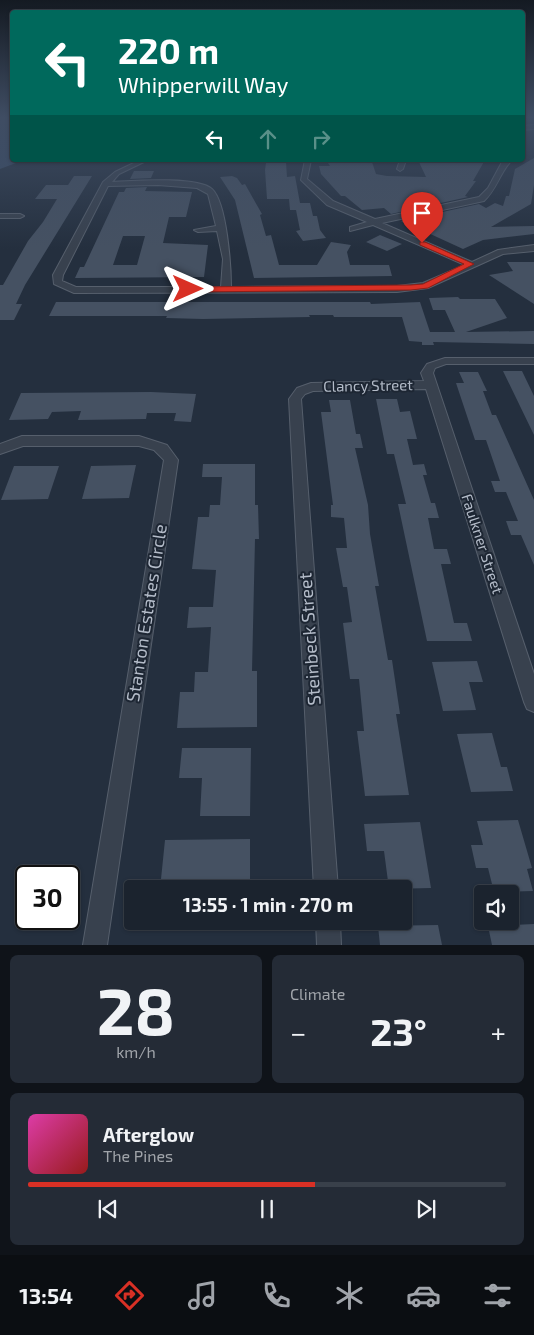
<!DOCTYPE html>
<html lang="en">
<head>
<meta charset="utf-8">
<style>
	body { margin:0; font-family:"Exo 2",sans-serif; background:#242b36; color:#f1f3f6; height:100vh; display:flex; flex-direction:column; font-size:19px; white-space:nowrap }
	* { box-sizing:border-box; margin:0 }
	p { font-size:16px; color:#a0a4aa }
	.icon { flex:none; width:28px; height:28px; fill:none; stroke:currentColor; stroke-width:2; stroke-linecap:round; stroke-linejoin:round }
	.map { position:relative; height:945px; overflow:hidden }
	.sheet { display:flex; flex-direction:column; gap:10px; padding:10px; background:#0f1319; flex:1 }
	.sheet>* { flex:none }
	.banner { position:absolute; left:10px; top:10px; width:515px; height:152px; border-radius:5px; box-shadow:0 1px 4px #0004,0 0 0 1px #39404a; background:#00695c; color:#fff; overflow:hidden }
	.controls { position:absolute; left:474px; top:885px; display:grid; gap:10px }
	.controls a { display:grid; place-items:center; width:45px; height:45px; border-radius:5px; background:#1b232e; box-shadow:0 1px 4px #0004,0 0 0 1px #39404a; font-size:25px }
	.speed { position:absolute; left:15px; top:865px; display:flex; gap:10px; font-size:25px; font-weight:700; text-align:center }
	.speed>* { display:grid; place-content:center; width:65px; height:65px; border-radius:50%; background:#1b232e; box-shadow:0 1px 4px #0004,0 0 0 1px #39404a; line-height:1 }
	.speed .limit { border:2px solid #111; border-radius:8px; background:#fff; color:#111 }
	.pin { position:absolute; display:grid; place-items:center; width:42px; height:42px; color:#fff; margin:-51px -21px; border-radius:50% 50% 50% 0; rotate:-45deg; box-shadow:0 0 5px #0007 }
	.pin .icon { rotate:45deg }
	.me { position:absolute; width:55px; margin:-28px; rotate:90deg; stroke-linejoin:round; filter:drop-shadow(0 0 4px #0008) }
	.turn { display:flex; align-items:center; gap:18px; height:105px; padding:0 25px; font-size:22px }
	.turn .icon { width:65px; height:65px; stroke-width:2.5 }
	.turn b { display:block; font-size:35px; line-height:42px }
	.lanes { display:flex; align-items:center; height:48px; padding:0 25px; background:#0003; justify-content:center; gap:25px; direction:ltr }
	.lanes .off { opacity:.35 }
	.big { font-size:38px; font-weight:700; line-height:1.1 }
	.sheet .widget { flex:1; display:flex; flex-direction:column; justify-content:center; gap:8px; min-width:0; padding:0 18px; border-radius:8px; background:#242b36 }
	.sheet .dial { align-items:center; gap:0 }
	.dial b { font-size:65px; line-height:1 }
	.song { display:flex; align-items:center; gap:15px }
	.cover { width:60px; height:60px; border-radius:8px; background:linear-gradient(135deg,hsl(320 70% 55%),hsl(0 70% 35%)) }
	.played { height:5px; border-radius:2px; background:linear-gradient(90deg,#d93025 60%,#39404a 60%) }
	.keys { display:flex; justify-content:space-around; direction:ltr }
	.heat { display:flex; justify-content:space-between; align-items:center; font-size:28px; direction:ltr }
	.sheet .tiles { flex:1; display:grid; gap:10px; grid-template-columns:1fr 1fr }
	.widget:last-child { grid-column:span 2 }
	.trip { position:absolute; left:124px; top:880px; width:288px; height:50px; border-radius:5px; background:#1b232e; box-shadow:0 1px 4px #0004,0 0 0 1px #39404a; font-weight:700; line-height:50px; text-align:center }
	.menu { display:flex; height:80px; justify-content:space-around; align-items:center; background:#0b0e12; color:#a0a4aa }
	.menu .icon { width:35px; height:35px }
	.menu .on { color:#d93025 }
	.menu b { font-size:22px; color:#f1f3f6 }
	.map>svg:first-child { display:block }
	.water { fill:#394c67 }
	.building { fill:#455162; fill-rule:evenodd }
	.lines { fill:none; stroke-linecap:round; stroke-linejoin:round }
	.minor-casing { stroke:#565f6c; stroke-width:2 }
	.minor { fill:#38414e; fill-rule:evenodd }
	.route { fill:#d93025; stroke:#8d1f18 }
	.labels { text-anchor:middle; stroke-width:4; stroke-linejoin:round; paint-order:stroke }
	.street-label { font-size:15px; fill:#b4bcc9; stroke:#1d2633 }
	.near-street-label { font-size:18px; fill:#b4bcc9; stroke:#1d2633 }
</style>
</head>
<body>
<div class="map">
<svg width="534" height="945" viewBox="0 0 534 945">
	<rect width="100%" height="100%" fill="#242f3e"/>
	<path class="water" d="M0,117H12V160H24L0,169Z"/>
	<path class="building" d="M534,158V185L531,204L491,227L534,226V234L483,240L463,249L426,232L420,235L401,221L479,204L486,208L495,203L503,206L506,196H509L515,169Z
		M326,160L372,162L376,174L387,176L426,177L418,160H485L473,181H476L465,196L468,197L391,214L384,208L362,210L345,196H341L321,174L319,166H330Z
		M270,162H286L287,177L295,176L300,203H310L313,216H317L320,230L326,238L303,241L296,231L300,230L296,210H290L289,199H267L265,170L266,163Z
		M134,171H154L151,178L130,179Z
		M74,176H92L25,285L16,304H22L14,320H0V285H3L28,241L43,222L57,199H35L46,185H68Z
		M232,176L237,178L242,185L245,184L262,214L260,215L266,236L271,235L279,265H317L331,242L351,245L347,252L350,265H389L392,276L254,278L235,200L220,177Z
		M147,187L145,191L192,192L186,217H169L163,243L208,245L204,277L75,278L80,267H84L119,192H124L126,188ZM123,236H145L137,265H113Z
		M380,235L402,244L387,251L366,242Z
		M507,262H534V304L489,275L513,271Z
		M458,297L460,299H495L507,318L466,332L534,331V344L433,342L434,345H422V342L409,341L402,317H334L333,315H309L310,317L203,319L166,318L167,316H49L56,302H370L371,304L420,302L430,332H455L445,310H433L429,298Z
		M503,371H522L534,396V435Z
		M459,372H478L487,391H483L492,415H496L534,500V565L521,535H511L506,521H518L506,492H495L491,481H500L486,440H475L456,383H464Z
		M151,392L196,394L191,422L174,421L176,413H147L146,419L78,420L81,411L52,412L48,419L9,420L21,393Z
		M376,399H397L400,412L410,411L417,439H407L413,465L424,464L427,475H423L431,503H435L439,518H428L434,549H447L451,564H441L454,623H467L472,641H427L398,504H406L394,454H387Z
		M329,400H350L356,434H360L363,448H355L368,505L370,534L379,586H375L388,660H392L400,714H396L409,795L365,796L357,731H364L359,679H350L343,623L352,622L347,587H343L336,548H347L344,518L331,517V505H333L321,412H331Z
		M203,464H255V505H258L259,539H255L252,671H257V727L177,728L180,692H194L195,672H208L211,627L187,628L189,607H213L216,570L192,569L198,517H209L210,505H220L222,477H202Z
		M136,465L129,498L82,499L91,466Z
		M14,466H59L48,499L1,500Z
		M477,661L483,682H469L476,710L443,711L432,662Z
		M492,733L501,767H507L513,791L471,792L457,734Z
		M182,748H251L250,816H200L202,778H179Z
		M518,820L532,868L527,869L533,891L494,892L488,868H476L471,845H483L477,821Z
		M420,822L431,888L389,889L384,851H367L364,824Z
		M250,839V889H194L195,879H161L165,840Z
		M534,924V945H492L488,926Z
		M438,925L442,945H380L378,926Z"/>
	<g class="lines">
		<g class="minor-casing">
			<path id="minor" d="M534,125V129L522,130V126Z
				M522,151L525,155L522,157Z
				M140,160H148L119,174L112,182C133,181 197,176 212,189C227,203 231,267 231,287L397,286L423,283L465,265L373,225L350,231V227L367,222L327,205L301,180L305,160H311L307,179L333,201L375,219L479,197L488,188L502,162L512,160C500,172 497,189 484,201L382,223L472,262L498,250L534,245V251L503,254L428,288L397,292L74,293L54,284L53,275L103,182L115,172ZM158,185L197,188L208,194L216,226L194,230L198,232L217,231L223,259L221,287H76L62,281L63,275L108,186Z
				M400,160H406L403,169L400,171L397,169Z
				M0,214H20L24,216L20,218H0Z
				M445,358H534V364H446L435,368L433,373L534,674V712L527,709L524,702L426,389L313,391L305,394L301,399L338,889H314L289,399L297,388L311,383L424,381L421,373L427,364Z
				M22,436H139L167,445L178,460L107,945H83L164,460L154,450L139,446H23L0,454V444Z
				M316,921H340L341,945H317Z"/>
		</g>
		<use href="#minor" class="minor"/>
	</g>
	<linearGradient id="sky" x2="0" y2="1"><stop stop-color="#141a22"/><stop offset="0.47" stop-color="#3f4d63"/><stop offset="1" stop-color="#3f4d63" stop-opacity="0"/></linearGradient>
	<rect width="534" height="249" fill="url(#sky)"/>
	<path class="route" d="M420,242H425L474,264L428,288L411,290L188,292L184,289L188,287L411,285L423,284L464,264L420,245Z"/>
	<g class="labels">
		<g class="street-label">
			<text transform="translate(368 386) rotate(-1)" y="5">Clancy Street</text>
			<text transform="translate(482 544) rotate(72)" y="5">Faulkner Street</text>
		</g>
		<g class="near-street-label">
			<text transform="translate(147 613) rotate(-81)" y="6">Stanton Estates Circle</text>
			<text transform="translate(310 639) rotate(-94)" y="6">Steinbeck Street</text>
		</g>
	</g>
</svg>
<div class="controls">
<a><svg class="icon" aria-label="sound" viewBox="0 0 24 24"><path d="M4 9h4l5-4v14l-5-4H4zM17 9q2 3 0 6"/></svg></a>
</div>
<div class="speed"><div class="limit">30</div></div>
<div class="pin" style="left:422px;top:243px;background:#d93025"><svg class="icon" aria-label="arrive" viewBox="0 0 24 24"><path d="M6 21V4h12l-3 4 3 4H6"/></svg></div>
<svg class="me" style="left:188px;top:289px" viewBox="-20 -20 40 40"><path d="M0-17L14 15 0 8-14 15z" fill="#d93025" stroke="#fff" stroke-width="4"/></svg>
<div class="trip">13:55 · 1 min · 270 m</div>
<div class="banner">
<div class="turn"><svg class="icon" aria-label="left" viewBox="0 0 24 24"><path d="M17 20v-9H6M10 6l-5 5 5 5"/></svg><div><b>220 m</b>Whipperwill Way</div></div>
<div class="lanes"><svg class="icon" aria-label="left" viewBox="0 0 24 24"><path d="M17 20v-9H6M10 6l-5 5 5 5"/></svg><svg class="icon off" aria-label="ahead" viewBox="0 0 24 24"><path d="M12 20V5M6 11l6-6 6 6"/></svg><svg class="icon off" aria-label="right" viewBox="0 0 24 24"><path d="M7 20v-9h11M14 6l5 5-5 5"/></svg></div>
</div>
</div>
<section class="sheet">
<div class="tiles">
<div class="widget dial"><b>28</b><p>km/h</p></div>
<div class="widget"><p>Climate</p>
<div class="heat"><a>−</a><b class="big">23°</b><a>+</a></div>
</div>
<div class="widget">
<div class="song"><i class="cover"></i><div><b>Afterglow</b><p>The Pines</p></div></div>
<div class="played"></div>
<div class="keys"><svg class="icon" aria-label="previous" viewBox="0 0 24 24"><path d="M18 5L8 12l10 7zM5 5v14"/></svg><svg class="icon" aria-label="pause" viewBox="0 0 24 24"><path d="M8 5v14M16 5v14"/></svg><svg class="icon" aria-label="next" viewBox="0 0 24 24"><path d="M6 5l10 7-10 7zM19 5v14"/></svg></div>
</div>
</div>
</section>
<nav class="menu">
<b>13:54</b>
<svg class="icon on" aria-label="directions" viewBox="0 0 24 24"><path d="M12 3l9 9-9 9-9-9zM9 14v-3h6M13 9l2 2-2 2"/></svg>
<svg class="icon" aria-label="music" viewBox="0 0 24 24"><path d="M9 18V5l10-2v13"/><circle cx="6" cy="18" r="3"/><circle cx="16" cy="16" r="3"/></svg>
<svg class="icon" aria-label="phone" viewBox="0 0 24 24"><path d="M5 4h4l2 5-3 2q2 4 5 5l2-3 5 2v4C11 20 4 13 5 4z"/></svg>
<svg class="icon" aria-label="climate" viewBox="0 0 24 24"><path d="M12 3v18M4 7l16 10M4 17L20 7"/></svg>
<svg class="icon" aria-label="car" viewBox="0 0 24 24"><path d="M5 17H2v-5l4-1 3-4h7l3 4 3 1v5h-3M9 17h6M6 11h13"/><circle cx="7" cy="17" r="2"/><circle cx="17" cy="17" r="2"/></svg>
<svg class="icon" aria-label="filters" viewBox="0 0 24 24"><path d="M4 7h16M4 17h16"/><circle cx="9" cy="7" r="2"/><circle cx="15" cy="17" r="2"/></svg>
</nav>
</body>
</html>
